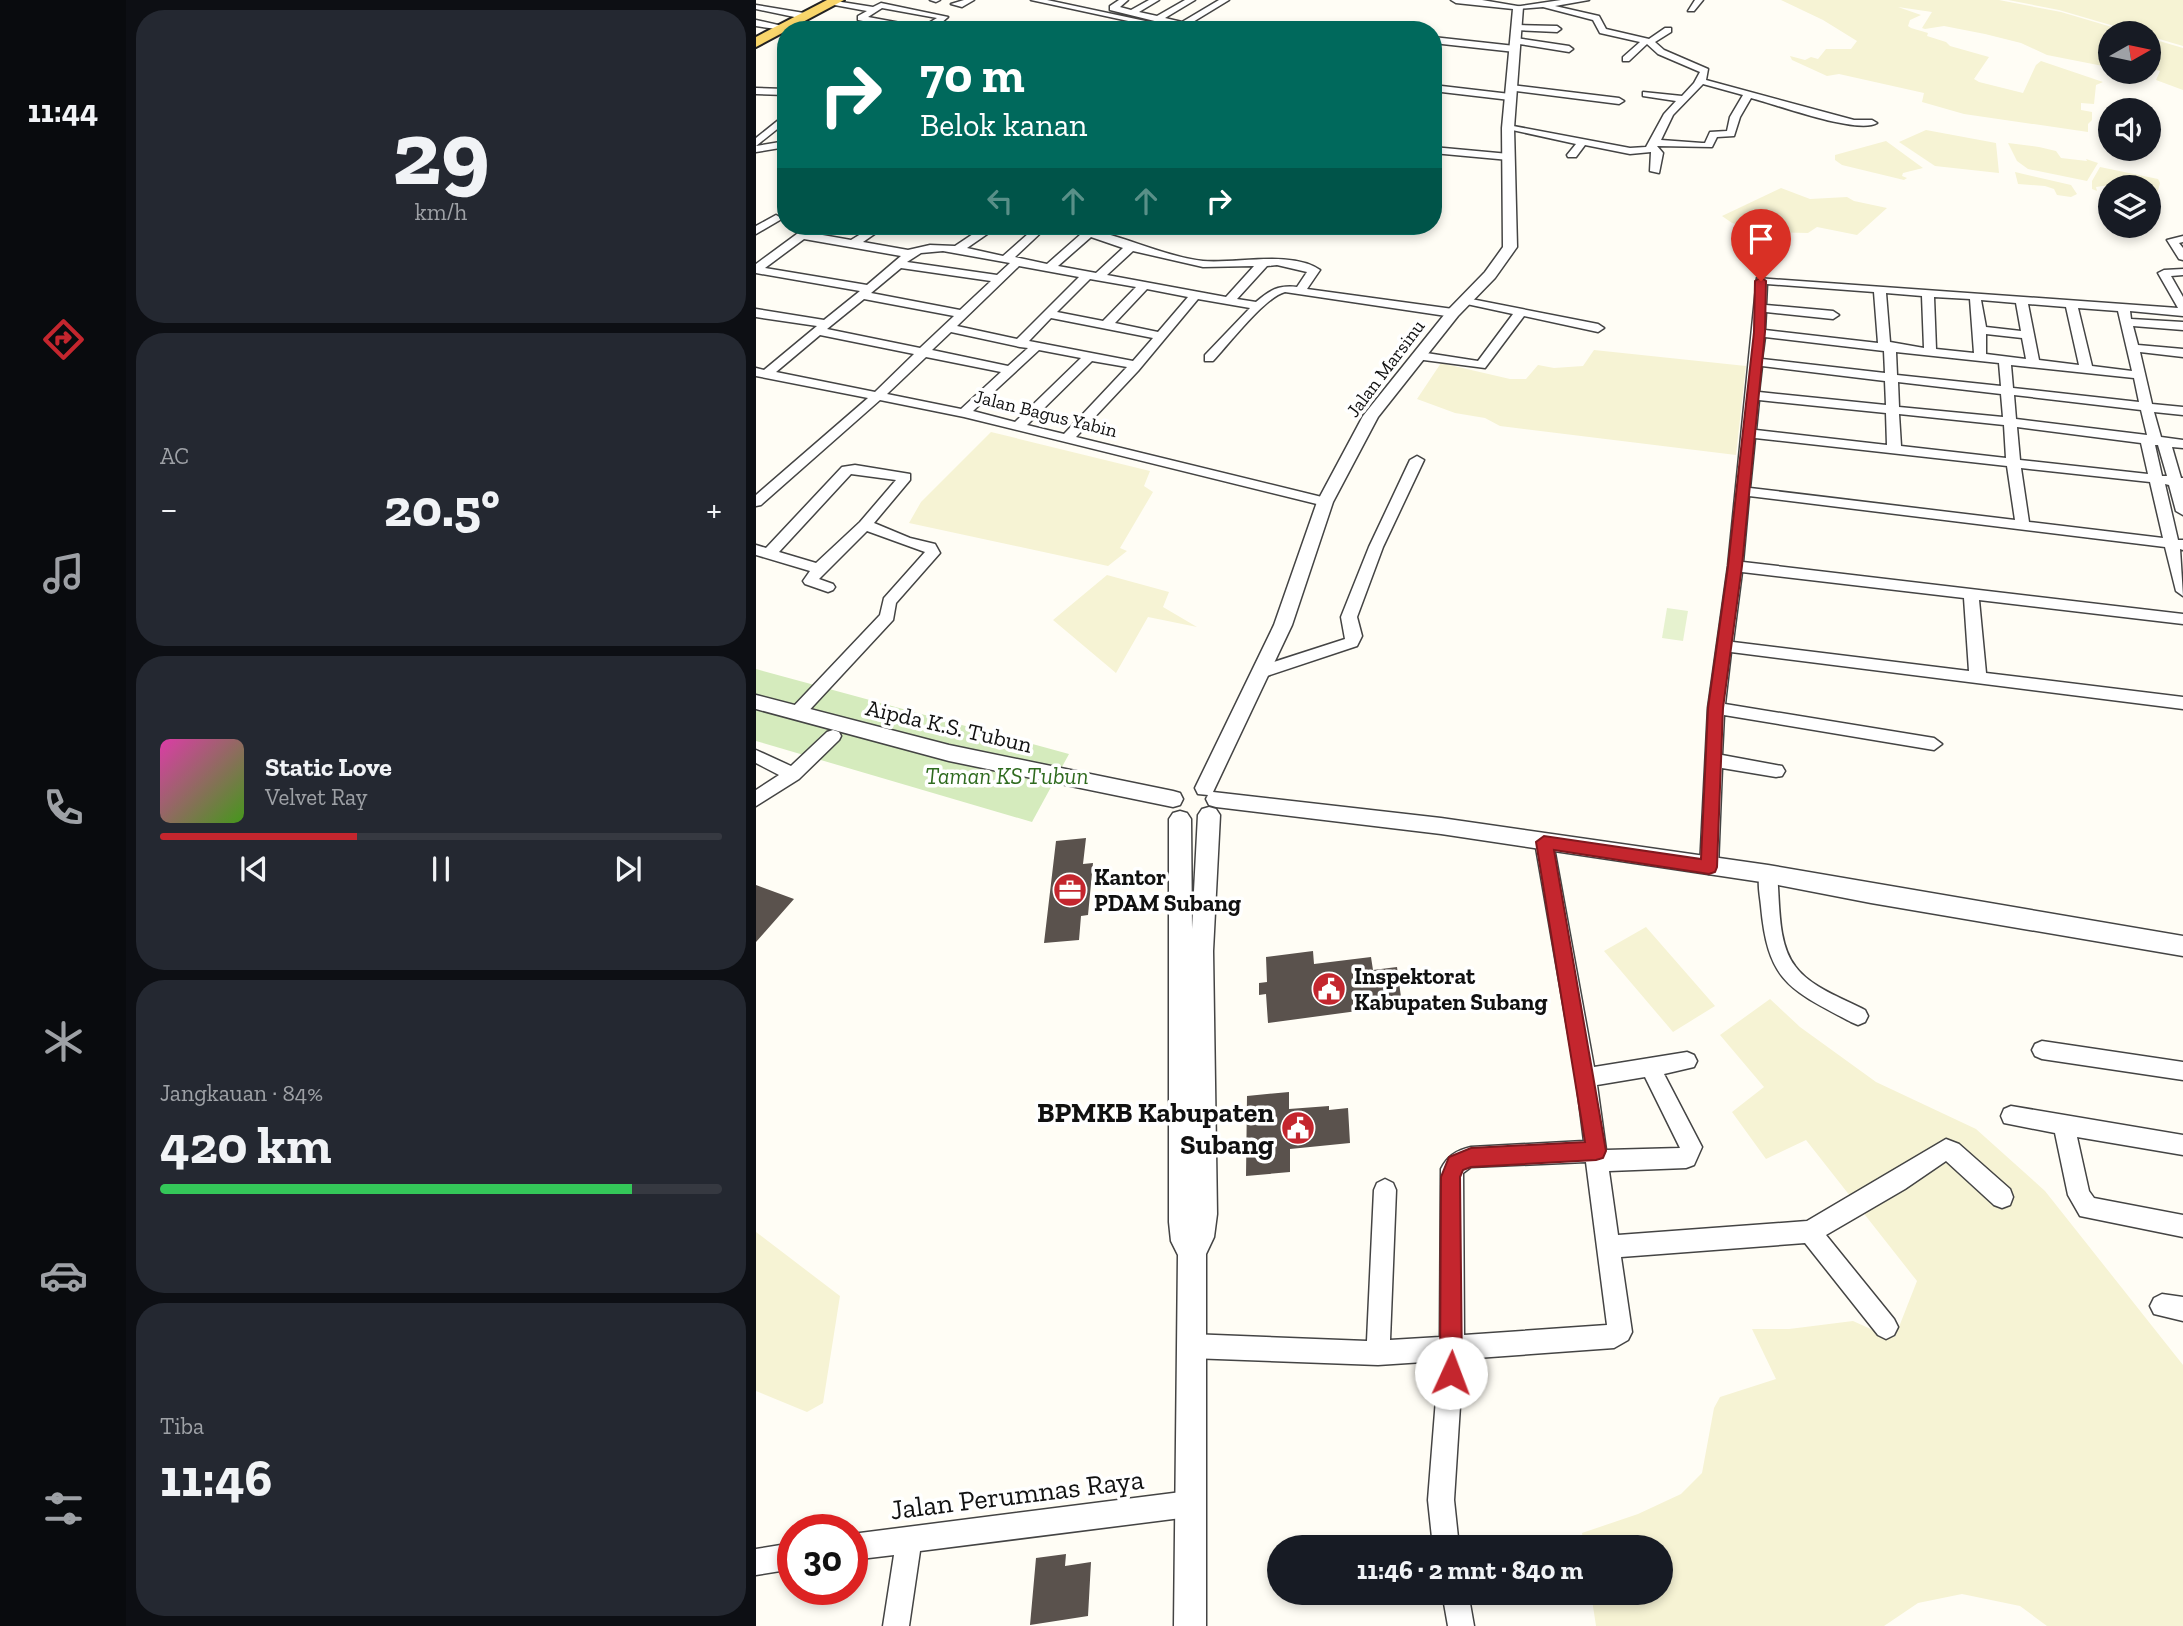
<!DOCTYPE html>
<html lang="id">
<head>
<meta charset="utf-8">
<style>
	body { margin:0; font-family:"Zilla Slab",serif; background:#242831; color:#f1f3f6; height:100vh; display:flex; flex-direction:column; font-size:26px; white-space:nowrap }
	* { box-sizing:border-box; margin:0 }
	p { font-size:23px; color:#9ea1a6 }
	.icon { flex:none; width:38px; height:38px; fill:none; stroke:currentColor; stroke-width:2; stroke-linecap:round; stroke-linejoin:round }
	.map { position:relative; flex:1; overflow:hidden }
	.sheet { display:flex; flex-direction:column; gap:10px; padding:10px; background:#0d0f14; width:630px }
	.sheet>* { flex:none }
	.top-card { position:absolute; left:21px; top:21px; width:665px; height:214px; border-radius:28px; box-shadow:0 4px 10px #0003; background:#00695c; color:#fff; overflow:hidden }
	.needle { width:46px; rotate:81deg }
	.tools { position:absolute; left:1342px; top:21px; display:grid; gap:14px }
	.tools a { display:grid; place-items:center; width:63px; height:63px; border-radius:50%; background:#171b24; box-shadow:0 4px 10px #0003; font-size:35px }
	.speed { position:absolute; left:21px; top:1514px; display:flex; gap:14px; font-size:35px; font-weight:700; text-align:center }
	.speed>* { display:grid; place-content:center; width:91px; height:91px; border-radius:50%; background:#171b24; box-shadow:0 4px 10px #0003; line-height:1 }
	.speed .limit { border:10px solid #d22; background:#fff; color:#111 }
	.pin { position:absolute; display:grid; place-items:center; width:60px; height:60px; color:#fff; margin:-72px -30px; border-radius:50% 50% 50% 0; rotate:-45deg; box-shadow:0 0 7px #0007 }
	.pin .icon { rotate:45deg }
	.me { position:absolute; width:77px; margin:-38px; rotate:2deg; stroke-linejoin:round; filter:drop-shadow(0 0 5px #0008) }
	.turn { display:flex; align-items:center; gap:24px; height:147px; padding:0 28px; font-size:32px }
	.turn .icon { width:91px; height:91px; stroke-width:2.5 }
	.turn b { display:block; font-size:49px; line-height:60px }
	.lanes { display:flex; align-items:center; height:66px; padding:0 28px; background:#0003; justify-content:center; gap:35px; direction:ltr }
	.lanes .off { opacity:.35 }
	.big { font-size:52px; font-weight:700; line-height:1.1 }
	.sheet .tile { flex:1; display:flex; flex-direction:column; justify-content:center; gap:10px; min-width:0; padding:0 24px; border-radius:28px; background:#242831 }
	.sheet .dial { align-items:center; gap:0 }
	.dial b { font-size:91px; line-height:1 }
	.song { display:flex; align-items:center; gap:21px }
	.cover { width:84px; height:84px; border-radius:10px; background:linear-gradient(135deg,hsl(320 70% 55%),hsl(100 70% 35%)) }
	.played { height:7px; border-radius:4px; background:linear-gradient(90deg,#c4262e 35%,#363941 35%) }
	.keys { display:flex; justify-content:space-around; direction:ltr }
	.heat { display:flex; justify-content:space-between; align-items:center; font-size:38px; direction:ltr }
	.charge { height:10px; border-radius:5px; background:linear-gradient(90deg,#34c759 84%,#363941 0) }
	.trip { position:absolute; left:511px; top:1535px; width:406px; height:70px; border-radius:35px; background:#171b24; box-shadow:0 4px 10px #0003; font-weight:700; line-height:70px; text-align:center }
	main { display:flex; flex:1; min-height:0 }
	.tab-bar { display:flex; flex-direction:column; width:126px; justify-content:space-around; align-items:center; background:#090b0e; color:#9ea1a6 }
	.tab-bar .icon { width:49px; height:49px }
	.tab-bar .current { color:#c4262e }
	.tab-bar b { font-size:32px; color:#f1f3f6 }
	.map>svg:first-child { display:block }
	.farmland { fill:#f6f3d4 }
	.green { fill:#d5ebbd }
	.pitch { fill:#e6f2cf }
	.building { fill:#5a524d }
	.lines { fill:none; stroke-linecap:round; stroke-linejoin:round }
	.minor-casing { stroke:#444; stroke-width:3 }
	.tertiary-casing { stroke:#444; stroke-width:3 }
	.primary-casing { stroke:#222; stroke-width:4 }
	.minor { fill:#fff; fill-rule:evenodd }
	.tertiary { fill:#fff; fill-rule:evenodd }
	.primary { fill:#f9d66b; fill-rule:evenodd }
	.route { fill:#c4262e; stroke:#7f191e; stroke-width:2 }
	.labels { text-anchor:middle; stroke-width:7; stroke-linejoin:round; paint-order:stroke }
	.far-street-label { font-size:19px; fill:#111; stroke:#fff }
	.street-label { font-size:23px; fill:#111; stroke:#fff }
	.park-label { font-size:23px; font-style:italic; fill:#2f6b1f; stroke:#fff }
	.poi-label { font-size:23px; font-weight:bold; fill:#111; stroke:#fff; text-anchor:start }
	.near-poi-label { font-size:28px; font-weight:bold; fill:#111; stroke:#fff; text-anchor:end }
	.near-street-label { font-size:28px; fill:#111; stroke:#fff }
</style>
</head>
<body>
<main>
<nav class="tab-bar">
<b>11:44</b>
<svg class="icon current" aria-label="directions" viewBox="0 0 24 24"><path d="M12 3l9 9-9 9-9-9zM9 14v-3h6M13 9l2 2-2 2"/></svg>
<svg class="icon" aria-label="music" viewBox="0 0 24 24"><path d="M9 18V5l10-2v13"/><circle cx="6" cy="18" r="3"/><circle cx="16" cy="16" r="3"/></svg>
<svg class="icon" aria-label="phone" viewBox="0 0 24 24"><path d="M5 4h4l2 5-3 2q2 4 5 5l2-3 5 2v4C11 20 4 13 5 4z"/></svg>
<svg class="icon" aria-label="climate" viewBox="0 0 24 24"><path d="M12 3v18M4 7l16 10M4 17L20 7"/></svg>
<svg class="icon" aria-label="car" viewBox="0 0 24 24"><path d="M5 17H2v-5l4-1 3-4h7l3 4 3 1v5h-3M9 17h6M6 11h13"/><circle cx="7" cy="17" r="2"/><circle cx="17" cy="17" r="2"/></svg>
<svg class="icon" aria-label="filters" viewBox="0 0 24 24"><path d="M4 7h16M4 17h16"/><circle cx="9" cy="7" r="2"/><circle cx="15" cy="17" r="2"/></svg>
</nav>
<section class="sheet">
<div class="tile dial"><b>29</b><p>km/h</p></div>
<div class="tile"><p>AC</p>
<div class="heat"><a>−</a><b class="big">20.5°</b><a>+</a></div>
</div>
<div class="tile">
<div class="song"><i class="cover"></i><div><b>Static Love</b><p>Velvet Ray</p></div></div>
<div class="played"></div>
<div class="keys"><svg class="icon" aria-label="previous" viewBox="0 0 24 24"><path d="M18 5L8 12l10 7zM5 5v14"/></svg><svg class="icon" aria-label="pause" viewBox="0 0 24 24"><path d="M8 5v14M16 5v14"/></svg><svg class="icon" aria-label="next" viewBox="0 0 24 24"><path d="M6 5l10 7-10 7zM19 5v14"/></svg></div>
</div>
<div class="tile"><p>Jangkauan · 84%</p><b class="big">420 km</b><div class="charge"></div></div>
<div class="tile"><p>Tiba</p><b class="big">11:46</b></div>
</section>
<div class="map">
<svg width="1427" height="1626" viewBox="0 0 1427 1626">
	<rect width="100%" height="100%" fill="#fffdf5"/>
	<path class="farmland" d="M1025,0H1243L1305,12L1376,33H1354L1352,67L1291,55L1265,43L1229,34L1188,26L1169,29L1166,28L1176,12L1142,7L1165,15L1154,20L1152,26L1155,28L1172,33L1171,36L1190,42L1194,46L1233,57L1218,79L1223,82L1267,93L1280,65L1285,61L1347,82L1340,85L1338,104L1325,103V110L1336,112V120L1332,124V132L1208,114L1166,102L1168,93L1083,74L1071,76L1036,60L1034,56L1049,60L1055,57L1062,59L1070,49H1095L1101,41L1067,20Z
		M1252,0H1427V46L1393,36V33H1382L1303,10Z
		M1393,38L1427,48V90L1400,80L1404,71L1393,68Z
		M1170,130L1240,143L1243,173L1179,166L1143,142Z
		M1130,141L1167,168L1147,173L1146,176L1151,178L1148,180L1086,165L1079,160V155Z
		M1252,143L1283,147L1300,151L1305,158L1331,161L1330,159L1342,163L1331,181L1272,169L1261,161Z
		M1344,167L1402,179L1404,183L1400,198L1393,196V187L1347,186L1340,187L1341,191L1336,189V181Z
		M1259,172L1315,185L1321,194L1315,197L1301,195L1298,189L1289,186L1262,184Z
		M1025,188L1054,199L1091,197L1098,201L1131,208L1101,235L1061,227L1052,233L1012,232L976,223L966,216Z
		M838,350L990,366L980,455L744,426L729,418L699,413L661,399L685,363L754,379H770L782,365L798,368L827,366Z
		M235,432L394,471L388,486L397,492L364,548L371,551L352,566L153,523L165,502Z
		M351,575L413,592L407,607L441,627L392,617L360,673L297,620Z
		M890,927L959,1006L917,1032L848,951Z
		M1014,999L1044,1027L1120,1082L1220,1129L1289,1191L1427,1365V1626H1291L1264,1606L1206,1594L1162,1603L1128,1626H840L835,1593L905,1592V1547H828L826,1533L882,1514L925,1494L946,1473L958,1408L964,1397L1020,1379L996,1329H1033L1097,1321L1128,1335L1139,1337L1161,1281L1050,1140L1010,1159L976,1112L1008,1087L964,1035Z
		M0,1232L84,1296L67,1403L51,1412L0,1391Z"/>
	<path class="green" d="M0,669L313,754L276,822L0,741Z"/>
	<path class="pitch" d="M911,608L932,611L927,641L906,638Z"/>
	<path class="building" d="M330,838L327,864L337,863L332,915L325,916L323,940L288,943L300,841Z
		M0,885L38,899L0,942Z
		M557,951L558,964L615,957L617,970L641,967L646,1005L512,1023L510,994L503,995V983L511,982L510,957Z
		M533,1092V1109L573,1106V1110L592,1108L594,1143L534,1149V1172L490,1176L491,1096Z
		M310,1554L309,1566L335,1562L332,1616L274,1625L280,1558Z"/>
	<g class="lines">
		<g class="minor-casing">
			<path id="minor" d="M73,0L117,7L125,3L192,17L177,30H152L102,20V16L111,11L73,4ZM126,8L181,18L166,27L112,17Z
				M174,0H184L180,2Z
				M208,0H218L206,7L195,4Z
				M275,0H291L422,28L414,30Z
				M363,0H372L364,7L375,10L393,0H403L383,12L401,16L429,0H439L409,18L426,22L463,0H473L427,28L354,10V6Z
				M805,0H833L799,6L843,16L850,29L893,39L909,28H915V32L899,42L908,50L952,69L950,80L1098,120H1116L1121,123C1102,135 1019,104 995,98L984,117L978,136L961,137L956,147L901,146L907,153L903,173L894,171L895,152L874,154L829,145L820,157H812L811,155L820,144L747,128L752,125L874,148L890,147L908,114L920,101L887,96V92L926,96L938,83L944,72L902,54L891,44L873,61H867V57L884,42L844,33L837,20L787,7L762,9L758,7ZM947,84L987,95L974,117L971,131L954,132L949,143H946L905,140L917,115Z
				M939,0H947L938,11H932Z
				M0,5L48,13L52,16L48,19L0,9Z
				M0,20L31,27L27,30L0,26Z
				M761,25L801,26L805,29L801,32L758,30Z
				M677,37L759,46L763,49L759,52L677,43Z
				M760,38L813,46L817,49L813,52L757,43Z
				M677,85L754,94L759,97L754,100L677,91Z
				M755,85L863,98L868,101L863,104L752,90V86Z
				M0,88L30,89V95L0,94Z
				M30,114V122L0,146V138Z
				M30,141V147L0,152V146Z
				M677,147L753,154L758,157L753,160L677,153Z
				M20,215L25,218L24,220L0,234V226Z
				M118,226H130L107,242L152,250L174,245L199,246L229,226H237V230L211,248L247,256L281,226H292L259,257L291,264L325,234L306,226C348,226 402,256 447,261C479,264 536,250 564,270L551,289L697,309L703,313L697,317L529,292C509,297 473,344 457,361H449V355L494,308L442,299L382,371L320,437L574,499V505L569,506L208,417L124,400L5,505L0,506V495L112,398L0,376V368L8,370L61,326L0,317V309L68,320L104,291L0,273V264L49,228H57L58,230L55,233L95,240ZM335,237L367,248L340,273L302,266ZM48,239L145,256L111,285L9,268ZM187,251L254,263L241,275L151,262L165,253ZM377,251L447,267L498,266L470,297L351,275ZM521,265L551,272L541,287C522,285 514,290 500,302L481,299L511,266ZM263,266L323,277L261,339L201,326ZM145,268L235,281L204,310L115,293ZM334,279L380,287L347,321L301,312ZM391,289L432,297L402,332L359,323ZM108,299L198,316L164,348L71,329ZM295,318L397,338L377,361L273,341ZM195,332L264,347L272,348L252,366L176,350ZM64,335L158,354L119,392L20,372ZM283,350L325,358L259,422L217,411ZM170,357L245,372L205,409L131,394ZM336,361L371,367L308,434L271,425Z
				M1427,236V242L1423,243L1427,248V260L1423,259L1411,240Z
				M1427,269V275L1415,276L1427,297V316L1374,311L1375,319L1427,322V330L1377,326L1382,345L1427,349V357L1384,352L1396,404L1427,407V415L1398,412L1405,437L1427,440V448L1416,447L1425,478H1427V515L1420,511L1413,485L1409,484L1422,540H1427V550L1424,549L1427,596L1420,591L1409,547L993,496L987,562L1427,614V624L1223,600L1230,673L1427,697V709L975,652L969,704L1178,738L1186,744L1178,750L968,715L966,755L1020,765L1026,766L1029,771L1026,776L1020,777L966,768L962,867L959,872L953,874L947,872L944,867L952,708L972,566L1001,278L1422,308L1402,273L1408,270ZM1011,284L1118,292L1122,343L1009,330L1010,312L1077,319L1083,315L1077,311L1010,305ZM1130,293L1166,296L1168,348L1134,342ZM1178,297L1214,299L1218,353L1180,349ZM1225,300L1260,303L1265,331L1230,327ZM1272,304L1310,307L1323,365L1283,360ZM1322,308L1362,311L1376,371L1336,366ZM1230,334L1266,338L1270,359L1230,354ZM1009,337L1128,351L1129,373L1006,359ZM1140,352L1243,363L1245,386L1141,375ZM1255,365L1378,378L1383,402L1257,388ZM1006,366L1129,381L1130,405L1003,392ZM1142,382L1245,394L1247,417L1143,407ZM1258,395L1385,410L1391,435L1260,419ZM1003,400L1130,413L1131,445L1000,430ZM1143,414L1248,425L1250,458L1145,446ZM1261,427L1385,443L1392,474L1264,460ZM999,438L1251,466L1259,520L994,488ZM1399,445H1402L1411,476H1406ZM1265,468L1394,482L1407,538L1273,522ZM986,572L1208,598L1213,671L977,642Z
				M710,298L842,324L848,328L842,332L768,316L729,368L660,359L658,356L664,352L722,361L757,314L706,303L704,301Z
				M661,456L668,460L627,547L601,617L606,636L601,646L511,676H499L497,672L499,668L589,639L585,617L613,547L654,460Z
				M99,465L154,474V480L118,523L154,538L179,544L184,553L140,603L137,620L47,717L41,719L33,713L35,709L124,615L128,598L169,552L111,531L63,579L77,584L79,587L77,590L72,592L49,584L47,581L54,571L0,555V545L10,548L86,467ZM95,474L140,480L104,522L60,563L23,552Z
				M77,730L83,732L85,736L83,740L43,779L0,806V790L23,775L0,763V750L35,766L71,732Z
				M788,835L794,837L797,842L838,1067L931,1052L938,1055L941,1061L938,1067L908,1074L946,1147L938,1165L930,1168L853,1171L862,1235L1051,1221L1190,1139L1203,1144L1254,1189L1257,1197L1254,1205L1246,1208L1238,1205L1190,1161L1149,1189L1070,1235L1138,1319L1142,1327L1138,1335L1130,1339L1122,1335L1049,1243L865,1257L876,1332L872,1340L858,1348L707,1359L698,1500L703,1547H677L672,1500L683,1361L622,1365L434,1358L426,1354L422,1346L426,1338L434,1334L611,1341L618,1190L621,1183L629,1179L637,1183L640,1190L634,1340L684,1337L685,1169C691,1156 701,1150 715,1147L828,1141L820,1078L779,842L782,837ZM889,1077L924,1148L850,1150L841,1085ZM830,1162L851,1325L708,1335L707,1173L715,1167Z
				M1012,867L1018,869L1021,874C1024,902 1021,943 1039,966C1054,987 1086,998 1109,1010L1112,1016L1109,1022L1102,1025L1095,1022C1033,989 1012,982 1005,906C1004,895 1000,879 1006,869Z
				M1286,1041L1427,1062V1080L1286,1059L1279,1056L1276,1050L1279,1044Z
				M1255,1106L1427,1135V1155L1321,1137L1333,1191L1338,1198L1427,1215V1237L1324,1216L1312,1195L1299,1133L1248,1123L1245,1116L1248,1109Z
				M1406,1294L1427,1297V1321L1398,1314L1394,1306L1398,1298Z
				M433,1491L442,1495L446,1504L442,1513L433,1517L164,1551L153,1626H127L138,1555L96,1560V1534Z
				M37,1543V1569L0,1575V1549Z
				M686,1592H712L718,1626H692Z"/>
		</g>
		<g class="tertiary-casing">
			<path id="tertiary" d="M695,0H726L767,7L758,128L761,247L739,278L702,316L622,417L577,502L536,625L457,792L685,818L1012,865L1427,936V956L1115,903L1012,883L685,834L460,807L453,805L450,799L452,795L442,794L439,788L518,625L561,502L607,416L692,310L729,272L747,247L746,128L757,9L700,3Z
				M0,695L193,745L417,791L424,793L427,799L424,805L417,807L193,761L0,709Z
				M453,807L460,809L464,815L457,951L461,1214L458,1237L450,1254V1626H418L422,1255L415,1241L413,1222V819L417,813L424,811L431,813L435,819L436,929L442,815L446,809Z"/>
		</g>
		<g class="primary-casing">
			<path id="primary" d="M71,0H88L0,47V37Z"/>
		</g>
		<use href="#minor" class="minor"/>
		<use href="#tertiary" class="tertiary"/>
		<use href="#primary" class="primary"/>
	</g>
	<path class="route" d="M1005,277L1010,281L1009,332L986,566L967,708L961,867L959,872L953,874L798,850L850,1151L847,1158L840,1160L715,1167L707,1170L704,1177L706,1373L702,1381L695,1384L687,1381L684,1373L685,1177L693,1157L715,1148L829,1142L780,842L788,836L945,859L952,708L972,566L998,332L999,281Z"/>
	<defs>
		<g id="office-disc" transform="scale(1.75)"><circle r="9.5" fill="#c4262e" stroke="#fff"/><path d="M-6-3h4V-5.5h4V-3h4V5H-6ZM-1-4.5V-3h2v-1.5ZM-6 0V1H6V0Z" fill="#fff"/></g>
		<g id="civic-disc" transform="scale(1.75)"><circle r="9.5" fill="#c4262e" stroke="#fff"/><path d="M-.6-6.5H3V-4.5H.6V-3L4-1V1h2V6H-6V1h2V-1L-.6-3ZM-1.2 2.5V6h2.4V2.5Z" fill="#fff"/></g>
	</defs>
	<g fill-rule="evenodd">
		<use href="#office-disc" x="314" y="890"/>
		<use href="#civic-disc" x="573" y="989"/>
		<use href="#civic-disc" x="542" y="1128"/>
	</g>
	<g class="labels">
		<g class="far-street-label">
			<text transform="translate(629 368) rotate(-53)" y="7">Jalan Marsinu</text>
			<text transform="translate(290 413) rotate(14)" y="7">Jalan Bagus Yabin</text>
		</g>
		<g class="street-label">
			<text transform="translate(193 726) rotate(13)" y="8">Aipda K.S. Tubun</text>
		</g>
		<g class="park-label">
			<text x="251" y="784">Taman KS Tubun</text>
		</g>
		<g class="poi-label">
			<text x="338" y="885">Kantor<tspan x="338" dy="26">PDAM Subang</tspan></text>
			<text x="598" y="984">Inspektorat<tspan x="598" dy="26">Kabupaten Subang</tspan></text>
		</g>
		<g class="near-poi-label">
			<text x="518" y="1122">BPMKB Kabupaten<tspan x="518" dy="32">Subang</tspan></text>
		</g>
		<g class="near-street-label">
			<text transform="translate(261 1494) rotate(-7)" y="10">Jalan Perumnas Raya</text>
		</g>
	</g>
</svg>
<div class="tools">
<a><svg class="needle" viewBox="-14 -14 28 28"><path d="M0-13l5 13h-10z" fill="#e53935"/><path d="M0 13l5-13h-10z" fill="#9ea1a6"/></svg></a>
<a><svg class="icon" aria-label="sound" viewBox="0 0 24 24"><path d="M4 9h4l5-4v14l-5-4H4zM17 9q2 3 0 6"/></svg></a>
<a><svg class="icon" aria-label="layers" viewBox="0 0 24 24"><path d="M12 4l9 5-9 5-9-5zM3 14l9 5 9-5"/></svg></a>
</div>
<div class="speed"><div class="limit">30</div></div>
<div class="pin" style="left:1005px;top:281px;background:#d93025"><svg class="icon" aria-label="arrive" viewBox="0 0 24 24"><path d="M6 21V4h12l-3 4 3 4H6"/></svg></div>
<svg class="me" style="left:695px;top:1373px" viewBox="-20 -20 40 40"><circle r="19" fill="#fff"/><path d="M0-13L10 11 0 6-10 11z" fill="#c4262e"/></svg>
<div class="trip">11:46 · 2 mnt · 840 m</div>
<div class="top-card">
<div class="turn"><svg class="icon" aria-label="right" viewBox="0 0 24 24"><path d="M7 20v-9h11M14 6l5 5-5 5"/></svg><div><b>70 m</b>Belok kanan</div></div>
<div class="lanes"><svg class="icon off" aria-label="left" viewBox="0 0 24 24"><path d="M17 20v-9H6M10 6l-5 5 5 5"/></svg><svg class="icon off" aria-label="ahead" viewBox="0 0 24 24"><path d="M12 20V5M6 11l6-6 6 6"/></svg><svg class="icon off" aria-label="ahead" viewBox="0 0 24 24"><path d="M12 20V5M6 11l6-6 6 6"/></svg><svg class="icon" aria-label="right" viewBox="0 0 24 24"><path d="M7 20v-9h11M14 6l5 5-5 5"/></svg></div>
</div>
</div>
</main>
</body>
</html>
